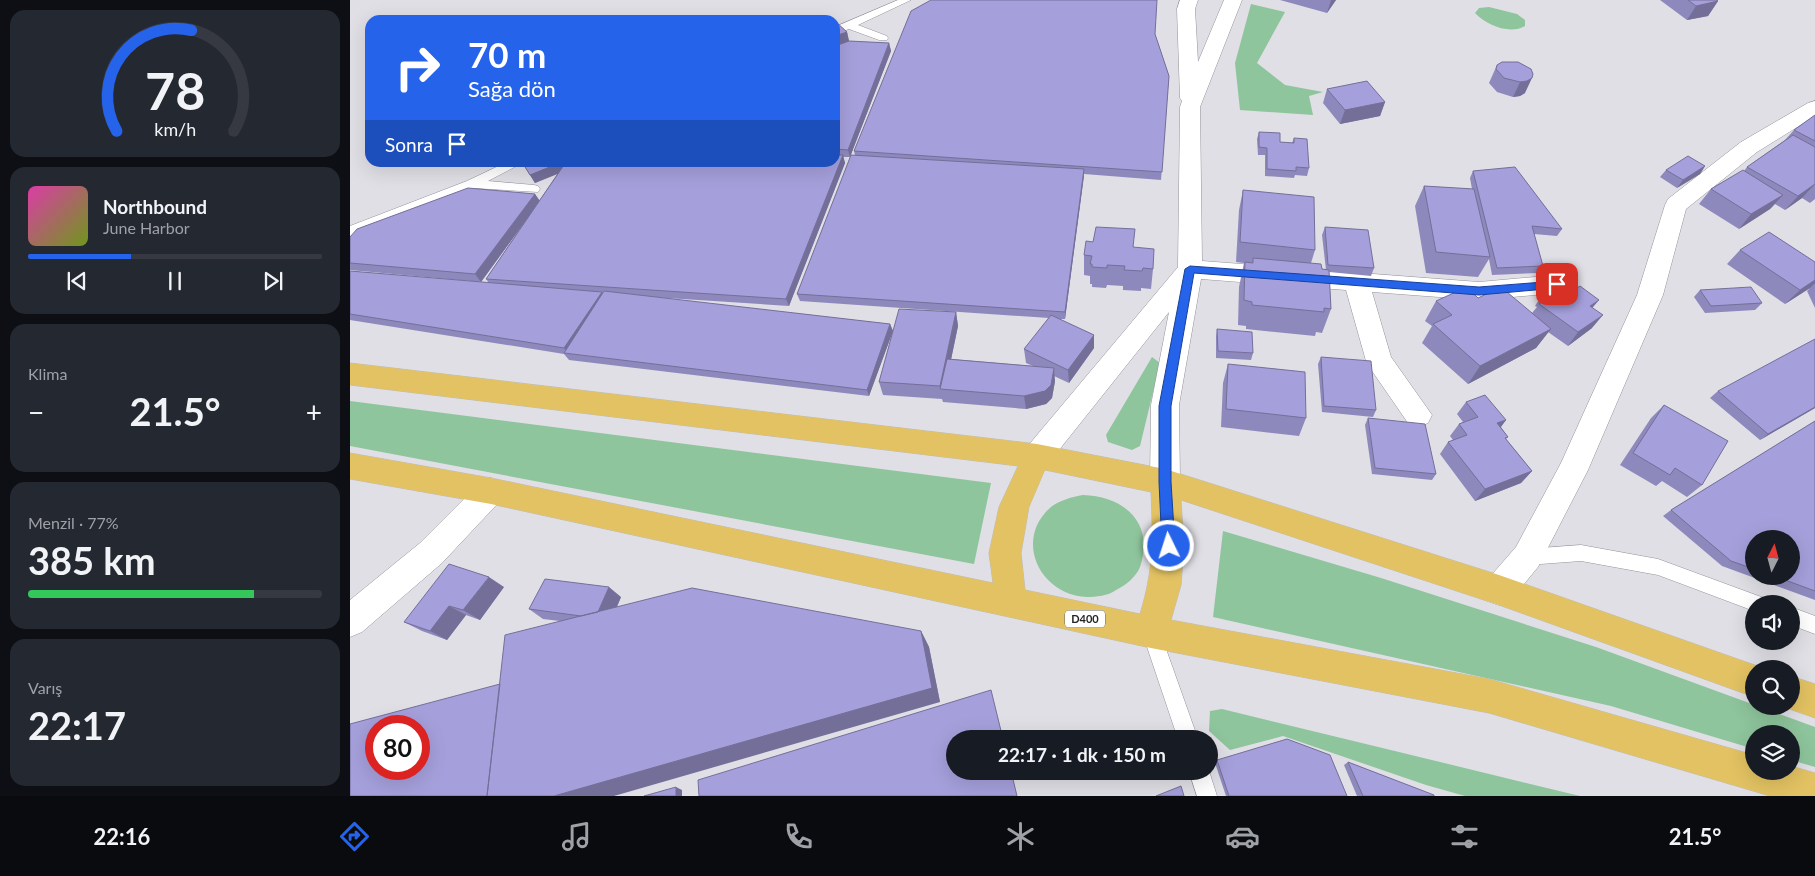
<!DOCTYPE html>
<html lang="tr">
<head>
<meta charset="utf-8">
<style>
	body { margin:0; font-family:Lato,sans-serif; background:#242831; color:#f1f3f6; height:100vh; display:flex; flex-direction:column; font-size:19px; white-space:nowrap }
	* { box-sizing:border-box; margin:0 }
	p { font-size:16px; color:#9ea1a6 }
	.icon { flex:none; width:28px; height:28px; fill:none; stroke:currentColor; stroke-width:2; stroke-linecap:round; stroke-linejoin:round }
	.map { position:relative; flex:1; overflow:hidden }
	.side { display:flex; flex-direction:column; gap:10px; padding:10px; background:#0d0f14; width:350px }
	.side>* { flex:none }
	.hud { position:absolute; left:15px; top:15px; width:475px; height:152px; border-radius:15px; box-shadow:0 5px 20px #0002; background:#2563eb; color:#fff; overflow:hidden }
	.needle { width:32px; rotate:6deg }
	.buttons { position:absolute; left:1395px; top:530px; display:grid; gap:10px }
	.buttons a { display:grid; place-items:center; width:55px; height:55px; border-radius:50%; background:#171b24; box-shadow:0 5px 20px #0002; font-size:25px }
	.speed { position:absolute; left:15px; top:715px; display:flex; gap:10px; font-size:25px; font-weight:700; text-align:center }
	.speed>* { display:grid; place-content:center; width:65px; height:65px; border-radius:50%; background:#171b24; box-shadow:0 5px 20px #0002; line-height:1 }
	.speed .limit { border:8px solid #d22; background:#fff; color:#111 }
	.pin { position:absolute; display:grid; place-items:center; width:42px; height:42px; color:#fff; margin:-21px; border-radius:10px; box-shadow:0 2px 8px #0006 }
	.me { position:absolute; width:55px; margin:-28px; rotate:356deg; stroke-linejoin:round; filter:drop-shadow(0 0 4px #0008) }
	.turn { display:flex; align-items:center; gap:18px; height:105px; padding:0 20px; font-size:22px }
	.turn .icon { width:65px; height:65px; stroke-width:2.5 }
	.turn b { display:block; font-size:35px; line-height:42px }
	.then { display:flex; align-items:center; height:48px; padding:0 20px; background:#0003; gap:10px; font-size:19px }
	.big { font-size:38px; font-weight:700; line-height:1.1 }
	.side .widget { flex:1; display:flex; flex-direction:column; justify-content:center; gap:8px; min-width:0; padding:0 18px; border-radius:15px; background:#242831 }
	.side .dial { align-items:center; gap:0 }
	.dial svg { height:130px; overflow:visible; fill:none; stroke:#363941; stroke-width:7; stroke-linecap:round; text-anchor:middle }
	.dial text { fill:#f1f3f6; stroke:none }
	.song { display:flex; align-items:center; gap:15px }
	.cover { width:60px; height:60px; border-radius:8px; background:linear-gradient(135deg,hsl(320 70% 55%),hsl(80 70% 35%)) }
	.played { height:5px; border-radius:2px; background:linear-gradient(90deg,#2563eb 35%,#363941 35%) }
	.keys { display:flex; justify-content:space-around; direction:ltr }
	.heat { display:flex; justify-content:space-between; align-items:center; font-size:28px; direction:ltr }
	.charge { height:8px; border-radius:4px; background:linear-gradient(90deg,#34c759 77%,#363941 0) }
	.trip { position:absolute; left:596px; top:730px; width:272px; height:50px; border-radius:25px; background:#171b24; box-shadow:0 5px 20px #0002; font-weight:700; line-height:50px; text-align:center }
	.tab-bar { display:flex; height:80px; justify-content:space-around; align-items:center; background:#090b0e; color:#9ea1a6 }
	.tab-bar .icon { width:35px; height:35px }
	.tab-bar .active { color:#2563eb }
	.tab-bar b { font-size:22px; color:#f1f3f6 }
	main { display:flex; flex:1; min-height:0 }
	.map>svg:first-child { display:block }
	.green { fill:#8ec59c }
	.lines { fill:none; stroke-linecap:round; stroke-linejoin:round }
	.service-casing { stroke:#939399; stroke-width:1 }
	.minor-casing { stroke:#939399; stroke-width:1 }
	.trunk-casing { stroke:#bdbdbe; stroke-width:1 }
	.service { fill:#fff; fill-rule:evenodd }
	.minor { fill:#fff; fill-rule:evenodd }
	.trunk { fill:#e2c262; fill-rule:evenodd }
	.wall { fill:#8e89bc; fill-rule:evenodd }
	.shaded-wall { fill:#746f99 }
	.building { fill:#a59fdb; stroke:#746f99; fill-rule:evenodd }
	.route { fill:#2563eb; stroke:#184099 }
	.labels { text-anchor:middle; stroke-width:5; stroke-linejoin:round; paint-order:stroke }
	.shield { fill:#fff; stroke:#666667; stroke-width:1 }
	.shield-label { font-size:11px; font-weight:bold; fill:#242426 }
</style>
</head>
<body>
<main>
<section class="side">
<div class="widget dial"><svg viewBox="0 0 100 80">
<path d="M14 69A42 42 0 1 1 86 69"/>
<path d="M14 69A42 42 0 0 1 60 7" stroke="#2563eb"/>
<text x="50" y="56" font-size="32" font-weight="700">78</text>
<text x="50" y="72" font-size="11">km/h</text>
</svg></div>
<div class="widget">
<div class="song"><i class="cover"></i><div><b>Northbound</b><p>June Harbor</p></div></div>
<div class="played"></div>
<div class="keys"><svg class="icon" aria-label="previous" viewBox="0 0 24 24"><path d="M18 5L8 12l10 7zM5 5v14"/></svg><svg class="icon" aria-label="pause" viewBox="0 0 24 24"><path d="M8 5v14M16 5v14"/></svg><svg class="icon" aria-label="next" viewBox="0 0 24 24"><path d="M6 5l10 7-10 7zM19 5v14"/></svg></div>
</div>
<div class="widget"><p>Klima</p>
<div class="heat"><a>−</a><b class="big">21.5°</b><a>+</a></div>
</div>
<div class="widget"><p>Menzil · 77%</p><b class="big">385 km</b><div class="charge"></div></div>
<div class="widget"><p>Varış</p><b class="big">22:17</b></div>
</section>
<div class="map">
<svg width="1465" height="796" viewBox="0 0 1465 796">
	<rect width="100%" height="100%" fill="#dfdfe5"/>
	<path class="green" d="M901,4L935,12L907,63L935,85L973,92L959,96L963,115L890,110L885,63Z
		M1139,7L1167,14L1175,20V26C1160,35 1136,25 1125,13L1129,8Z
		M802,357L810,363L790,446L782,450L758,442L756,435Z
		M0,401L641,483L624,564L0,446Z
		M733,495C774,496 805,523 790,567C786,577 776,585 766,590C758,596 746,597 737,597C690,595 663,540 701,507C710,500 722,497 733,495Z
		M873,531L1031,578L1246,647L1465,727V767L1441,760V734H1404V749L1261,706L863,617Z
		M872,709L1230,796H1115L1076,785L933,736L880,750L859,731L860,711Z"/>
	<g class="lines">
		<g class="service-casing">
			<path id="service" d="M548,0H561L508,25L537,36L538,38L537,40H529L499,29L485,34V27Z
				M157,162H174L138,181L184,185L188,186L190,189L188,192L122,188L0,236V226L117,181Z
				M1231,545L1308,559L1414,598L1417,604H1404V611L1308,575L1231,561L1177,565L1171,563L1168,557L1171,551L1177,549Z
				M1441,607L1465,616V634L1441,625Z
				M801,623L807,626L810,632L848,739H828L792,632L795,626Z
				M839,771H859L867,796H847Z"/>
		</g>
		<g class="minor-casing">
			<path id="minor" d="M830,0H848L845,9L848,62L874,0H892L850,107L852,261L1129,282L1207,275L1216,278L1219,284L1216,290L1207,293L1129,300L1022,292L1041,357L1082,415L1078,423L1068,427L1058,423L1020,368L1016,361L996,290L851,279L829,405L830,482L825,491L815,495L805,491L800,482L801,405L819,312L697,465L687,468L677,465L673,456L677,447L828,267L830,107L832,101L830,98L827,9Z
				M1465,101V116L1407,152L1336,209L1313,295L1238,470L1188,567L1160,601L1149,605L1138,601L1133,590L1138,579L1166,547L1211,463L1287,295L1315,205L1318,199L1391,142L1458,103Z
				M141,478L151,482L156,491L151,500L92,563L12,632L0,637V600L70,543L131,482Z"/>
		</g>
		<g class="trunk-casing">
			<path id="trunk" d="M0,363L687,444L815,469L1149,575L1416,669H1404V697L1149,605L831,500L834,546L831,585L821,620L1139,679L1404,755V771H1441V766L1465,773V796H1420L1139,713L801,648L141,504L0,479V453L141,478L643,583L639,553L649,507L668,466L0,385ZM695,470L801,492C803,539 804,568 790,614L675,590L671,553L679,507Z
				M1441,676L1465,684V718L1431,706H1441Z"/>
		</g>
		<use href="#service" class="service"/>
		<use href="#minor" class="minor"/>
		<use href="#trunk" class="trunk"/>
	</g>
	<path class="wall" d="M930,0H986L977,13Z
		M1310,0H1366L1368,1L1358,16L1337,20Z
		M485,22L497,32L499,41L539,43L541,51L500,157H493L495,163L439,306L301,297L540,324L543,331L519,396L219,360L214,354L0,320V271L139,283L136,279L176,220L131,282L0,270V237L185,194L189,201L208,173L185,183L172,162H485Z
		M805,34L819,76L811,180L734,174L715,319H709L744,335V348L719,383L704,376L705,381L702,398L696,404L676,409L593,402L592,399L533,395L529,382L606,312L608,326L601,359L683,366L676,363L674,349L699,318L450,301L447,294L505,155L504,151Z
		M1168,62L1175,93L1170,96L1163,97L1147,92L1139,83L1147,65Z
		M977,89L1035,102L1030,116L990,124L973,103Z
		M1465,115V199L1460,203L1452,198L1435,210L1425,204L1420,209L1389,229L1349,204L1361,189L1394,171L1397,167L1435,140L1444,130Z
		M909,132L930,142L942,143L944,138L959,168L957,176L945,175L944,178L915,176V155H908L907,139Z
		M1355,166L1350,174L1327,188L1310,177L1316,170Z
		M1123,171L1212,229L1207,236L1184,234L1193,266L1188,273L1142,275L1139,259L1128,277L1076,273L1065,206L1074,186L1122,189L1120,178Z
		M893,190L965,250L961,263L972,269L976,270L972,235L975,227L1024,268L1021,276L979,272L981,309L972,333L966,332L965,336L896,329V326L888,325L889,287L894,263L886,262L889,210Z
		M783,247L803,269L801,289L791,288V291L773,290V286L757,285L756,288L742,287V284H740V276L734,275V255Z
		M1390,250L1465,262V308L1457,291L1460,288L1435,304L1377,264Z
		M1350,290L1412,303L1405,310L1355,313L1344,297Z
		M1194,292L1242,308V328L1218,346L1198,332L1186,348L1118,384L1072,343L1082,326L1075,321L1086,301L1128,298L1182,313L1187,307L1185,306Z
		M867,329L903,353L901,360L866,358V336Z
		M971,357L1026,410L1023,417L972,412L968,364Z
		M878,364L956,418L949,436L871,427L873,383Z
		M1368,391L1465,408L1410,440L1360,398Z
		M1116,402L1156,420L1151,427L1158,437L1156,439L1182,471L1171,483L1125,501L1090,454L1098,442L1103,440L1100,436L1109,424L1113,422L1107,414Z
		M1314,405L1352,485L1337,497L1312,481L1306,486L1270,465L1301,418Z
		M1018,418L1086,474L1082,480L1022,474L1015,425Z
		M1465,421V600L1372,566L1313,516L1321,510ZM1404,539L1441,576H1404Z
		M154,587L130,620L116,615L97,640L72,631L54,622Z
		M271,597L267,607L571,631L579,647L590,702L150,684L210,621L193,619L179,609Z
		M867,760L997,796H876L865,763Z
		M998,762L1084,796H1007L994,765Z"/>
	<path class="shaded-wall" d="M981,0H986L977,13Z
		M1368,1L1358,16L1337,20L1346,6Z
		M497,32L500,46L485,52V36Z
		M539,43L541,51L500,157L498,150Z
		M1182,78L1175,93L1170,96L1163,97L1170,82Z
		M1035,102L1030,116L990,124L995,110Z
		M493,155L495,163L439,306L436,299Z
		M212,162H216L220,169L185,183L180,175Z
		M1355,166L1350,174L1327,188L1333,180Z
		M734,169V176L715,319V312Z
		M1465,184L1452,198L1435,210L1448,196Z
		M185,194L190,201L131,282L125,274Z
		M1433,195L1420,209L1389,229L1401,214Z
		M1465,280V284H1464L1460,288L1435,304L1450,290Z
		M252,292L257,299L219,354L214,348Z
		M1249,300L1238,313L1240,306Z
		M606,312L608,326L595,389H590V386Z
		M1253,315L1242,328L1218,346L1228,332Z
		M540,324L543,331L519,396L517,390Z
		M1201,329L1186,348L1118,384L1130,366Z
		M744,335V348L719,383L718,370Z
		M704,368L705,381L702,398L696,404L676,409L674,396Z
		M1465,407V408L1410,440L1418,434Z
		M1156,420L1146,433L1147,423Z
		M1182,471L1171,483L1125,501L1135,489Z
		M139,577L154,587L130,620L113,610Z
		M259,587L271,597L258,627L245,618Z
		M99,606L116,615L97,640L80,631Z
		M571,631L579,647L590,702L264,796H204Z
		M326,787L332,790V796H326Z"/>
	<path class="building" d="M581,0H807L805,34L819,76L812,172L504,151L561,11Z
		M1338,0H1366L1368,1L1346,6Z
		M485,22H486L497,32L485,36Z
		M499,41L539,43L498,150L485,149V46Z
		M1152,62H1168L1181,69L1183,74L1182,78L1177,81L1170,82L1154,78L1146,69L1147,65Z
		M1017,81L1035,102L995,110L977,89Z
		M1465,115V141L1444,130Z
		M909,132L930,133V142L944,143V138L957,139L959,168L946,167V171L917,169V148L909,147Z
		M1443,135L1465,147V184L1448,196L1397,167Z
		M485,155H493L436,299L136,279L216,162H485Z
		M501,155L734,169L715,312L447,294Z
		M1338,156L1355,166L1333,180L1316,170Z
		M172,162H212L180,175Z
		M1165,167L1212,229L1182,226L1193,266L1147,268L1123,171Z
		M1393,170L1433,195L1401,214L1361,189Z
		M1074,186L1124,189L1140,257L1086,252Z
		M118,188L185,194L125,274L0,263V237L7,229Z
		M893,190L964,197L965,250L890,242Z
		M746,227L785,229L783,247L804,249L803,269L793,268L792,271L774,270L775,266L757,265V268L742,267V264H740L742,256L734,255L736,241L743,242Z
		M975,227L1018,230L1024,268L978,265Z
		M1419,232L1465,262V280L1450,290L1390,250Z
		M903,258L971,264L972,269L979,270L981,309L974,308V312L902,305V302L894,300L895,262L903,263Z
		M0,271L252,292L214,348L0,314Z
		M1207,283L1221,292L1230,286L1249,300L1240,306L1253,315L1228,332L1189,304L1200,296L1194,292Z
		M1117,287L1128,298L1151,287L1201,329L1130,366L1083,324L1102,315L1086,301Z
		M1401,287L1412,303L1361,306L1350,290Z
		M254,291L540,324L517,390L214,353Z
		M549,309L606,312L590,386L529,382Z
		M701,315L744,335L718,370L674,349Z
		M867,329L902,332L903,353L868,351Z
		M1465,339V407L1418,434L1368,391Z
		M971,357L1021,361L1026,410L974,406Z
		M597,359L704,368L701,385L695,391L674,396L590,389Z
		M878,364L955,372L956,418L876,409Z
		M1135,395L1156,420L1147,423L1158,437L1155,438L1182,471L1135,489L1098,442L1117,435L1109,424L1128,417L1116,402Z
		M1314,405L1378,441L1352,485L1325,468L1320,475L1283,453Z
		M1018,418L1075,424L1086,474L1025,468Z
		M1465,421V591L1424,576H1441V539H1404V569L1381,561L1321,510Z
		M99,564L139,577L113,610L99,606L80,631L54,622Z
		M195,579L259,587L248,612L231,616L179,609Z
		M342,588L571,631L582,688L204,796H137L155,635Z
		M150,684L137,796H0V724ZM26,726H69V769H26Z
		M641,690L653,739H605V771H661L667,796H349L348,780Z
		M937,739L980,755L997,796H879L867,760Z
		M998,762L1084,795V796H1013Z
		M831,786L834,796H806Z
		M326,787V796H294Z"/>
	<path class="route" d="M840,266L1129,287L1207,281L1212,284L1207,288L1129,295L844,273L821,406V482L825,546L823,550L819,552L814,550L812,546L809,482V406L835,269Z"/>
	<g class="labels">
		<rect class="shield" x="715" y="610.5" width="40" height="17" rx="4"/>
		<g class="shield-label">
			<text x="735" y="623">D400</text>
		</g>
	</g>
</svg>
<div class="buttons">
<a><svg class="needle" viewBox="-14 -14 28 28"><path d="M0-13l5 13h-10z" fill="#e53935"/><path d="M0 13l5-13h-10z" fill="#9ea1a6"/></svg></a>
<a><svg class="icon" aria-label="sound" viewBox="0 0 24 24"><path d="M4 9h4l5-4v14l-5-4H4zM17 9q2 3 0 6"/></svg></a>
<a><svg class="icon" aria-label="search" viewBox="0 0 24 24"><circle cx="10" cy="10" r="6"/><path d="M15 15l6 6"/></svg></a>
<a><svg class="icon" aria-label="layers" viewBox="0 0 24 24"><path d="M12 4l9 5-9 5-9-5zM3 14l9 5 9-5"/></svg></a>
</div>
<div class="speed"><div class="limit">80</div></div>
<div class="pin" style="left:1207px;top:284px;background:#d93025"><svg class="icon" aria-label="arrive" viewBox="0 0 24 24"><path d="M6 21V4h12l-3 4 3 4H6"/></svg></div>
<svg class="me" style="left:819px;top:546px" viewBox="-20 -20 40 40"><circle r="17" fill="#2563eb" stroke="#fff" stroke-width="3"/><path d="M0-11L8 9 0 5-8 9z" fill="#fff"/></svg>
<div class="trip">22:17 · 1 dk · 150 m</div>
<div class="hud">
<div class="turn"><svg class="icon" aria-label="right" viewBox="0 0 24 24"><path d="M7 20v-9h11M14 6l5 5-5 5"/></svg><div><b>70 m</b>Sağa dön</div></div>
<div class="then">Sonra<svg class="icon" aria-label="arrive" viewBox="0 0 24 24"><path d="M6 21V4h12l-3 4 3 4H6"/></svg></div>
</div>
</div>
</main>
<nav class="tab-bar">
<b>22:16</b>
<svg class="icon active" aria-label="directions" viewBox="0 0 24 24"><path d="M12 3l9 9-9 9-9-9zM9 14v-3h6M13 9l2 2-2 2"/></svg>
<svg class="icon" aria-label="music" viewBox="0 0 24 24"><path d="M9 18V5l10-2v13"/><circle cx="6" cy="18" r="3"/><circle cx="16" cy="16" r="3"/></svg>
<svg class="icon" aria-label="phone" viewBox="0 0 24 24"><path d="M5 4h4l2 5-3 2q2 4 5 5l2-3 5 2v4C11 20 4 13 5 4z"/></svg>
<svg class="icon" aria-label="climate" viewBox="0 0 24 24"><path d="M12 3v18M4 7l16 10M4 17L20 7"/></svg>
<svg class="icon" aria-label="car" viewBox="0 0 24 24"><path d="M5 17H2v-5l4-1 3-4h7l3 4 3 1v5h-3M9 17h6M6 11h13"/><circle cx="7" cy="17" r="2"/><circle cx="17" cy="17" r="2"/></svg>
<svg class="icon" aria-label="filters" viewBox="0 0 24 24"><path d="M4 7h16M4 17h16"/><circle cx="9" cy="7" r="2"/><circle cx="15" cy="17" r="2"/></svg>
<b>21.5°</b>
</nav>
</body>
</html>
